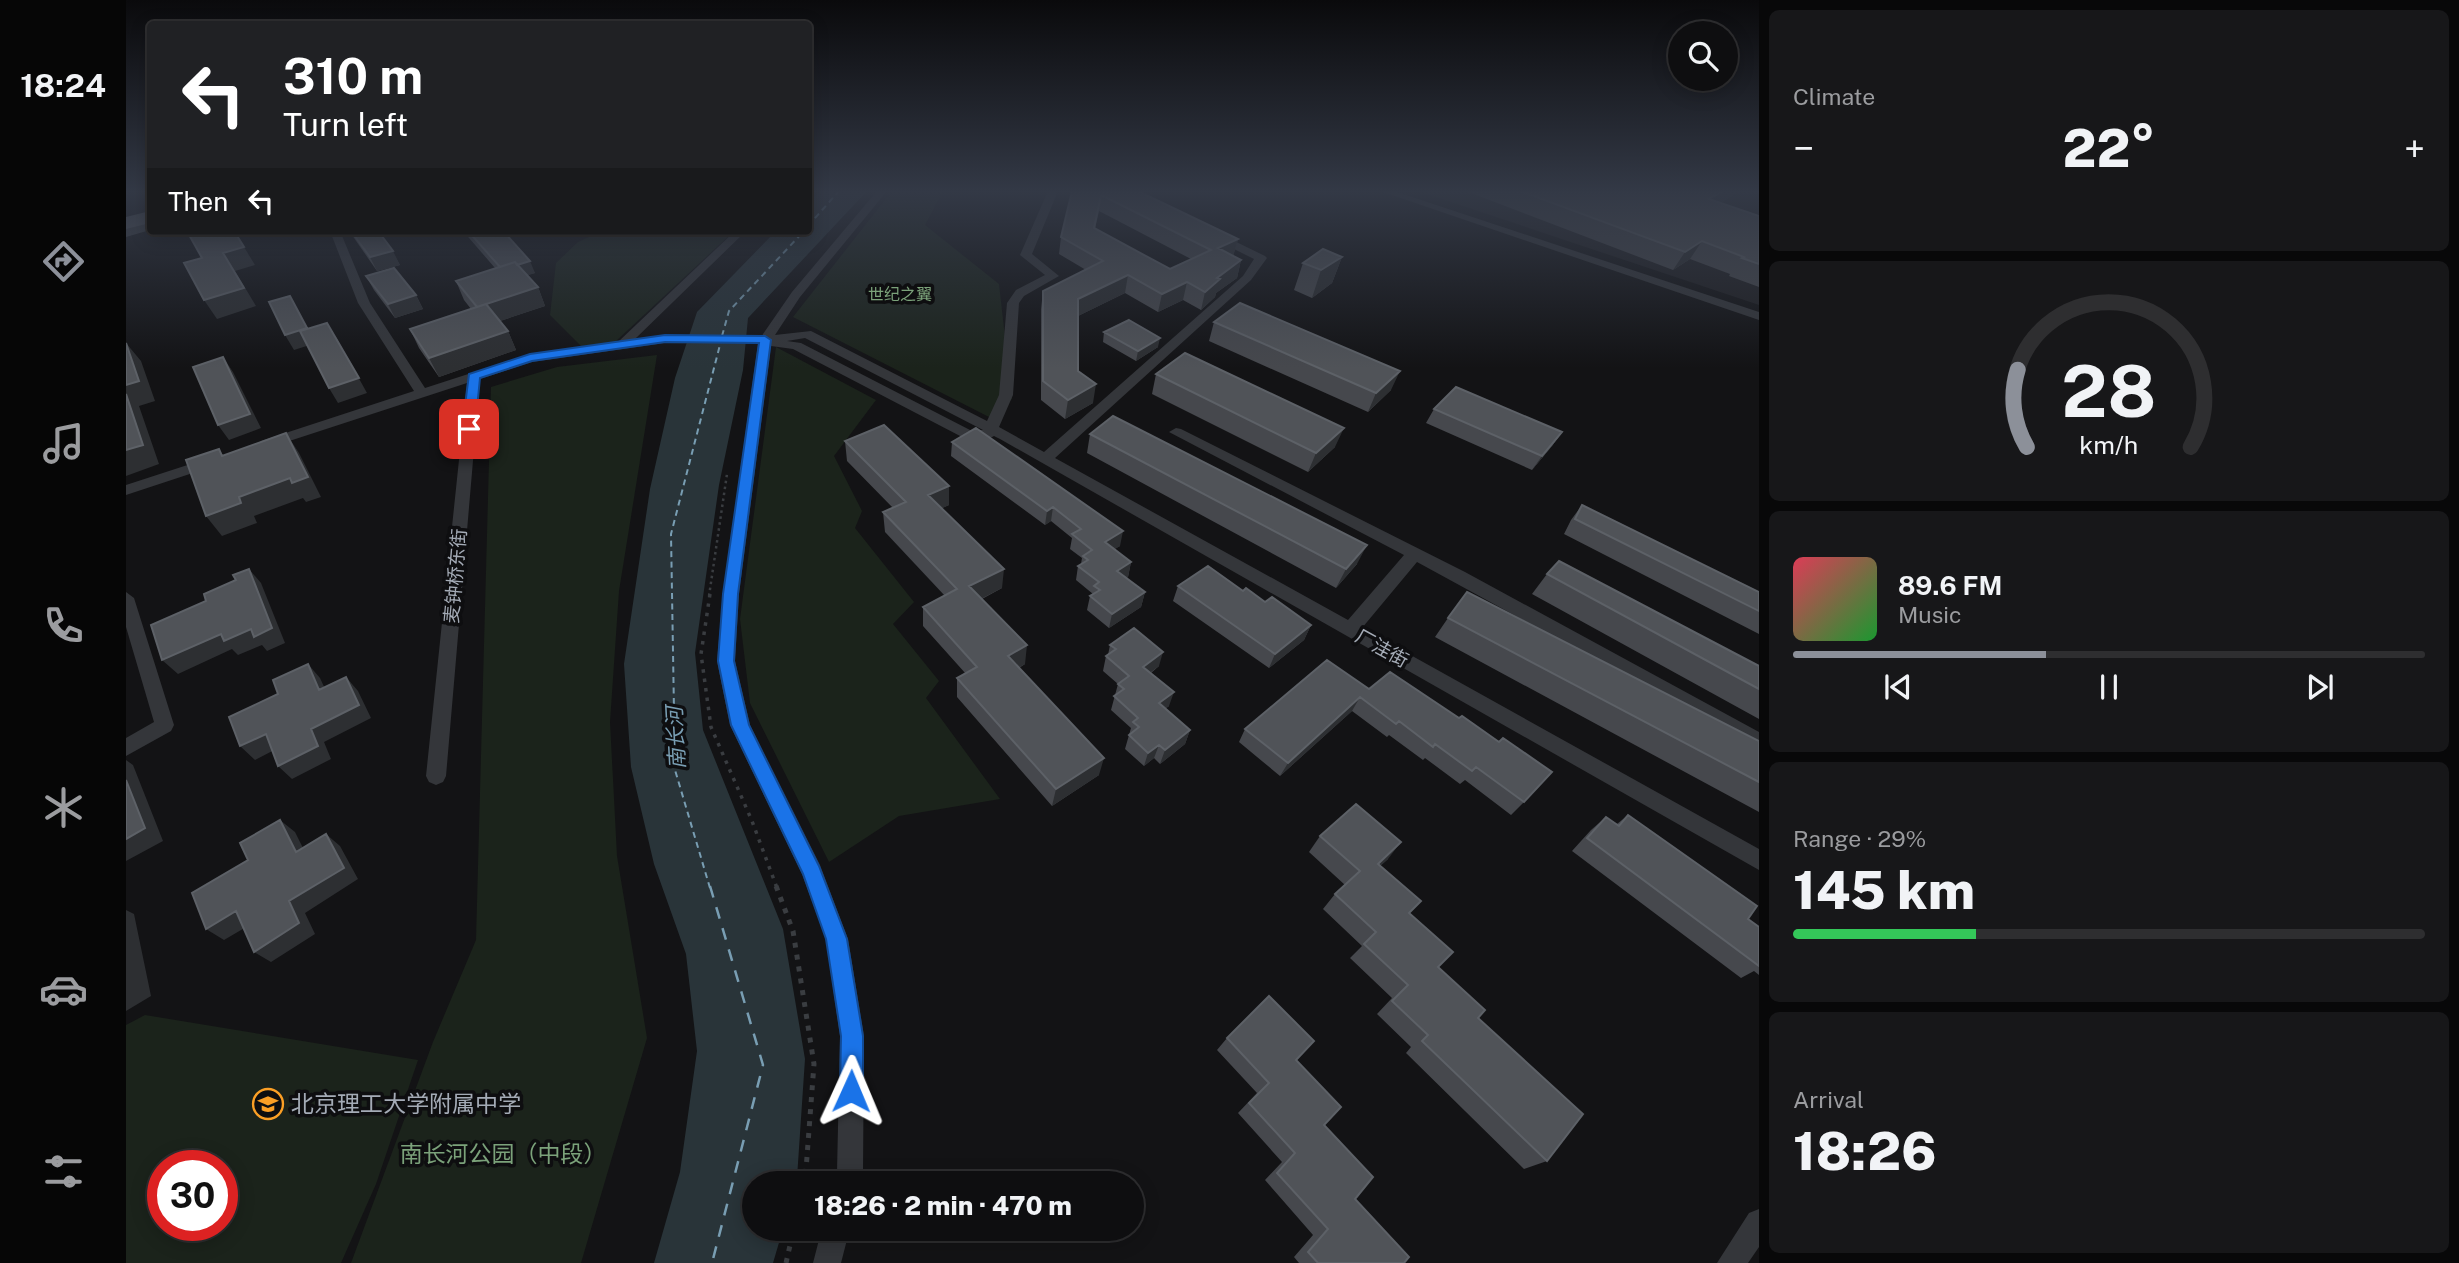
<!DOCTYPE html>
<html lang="en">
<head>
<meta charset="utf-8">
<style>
	body { margin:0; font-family:"Public Sans","Noto Sans SC",sans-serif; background:#171719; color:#f1f3f6; height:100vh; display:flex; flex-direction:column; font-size:26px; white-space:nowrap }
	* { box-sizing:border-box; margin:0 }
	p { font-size:23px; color:#9b9c9f }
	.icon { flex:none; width:38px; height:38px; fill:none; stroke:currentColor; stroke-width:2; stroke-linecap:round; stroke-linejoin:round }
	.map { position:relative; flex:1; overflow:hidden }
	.panel { display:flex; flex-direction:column; gap:10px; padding:10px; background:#080809; width:700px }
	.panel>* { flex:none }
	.top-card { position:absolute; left:21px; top:21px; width:665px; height:214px; border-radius:7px; box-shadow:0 4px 18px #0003,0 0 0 2px #2e2e30; background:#202124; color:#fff; overflow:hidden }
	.fabs { position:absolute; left:1542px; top:21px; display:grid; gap:14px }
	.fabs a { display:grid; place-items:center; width:70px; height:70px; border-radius:50%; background:#0e0e10; box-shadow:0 4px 18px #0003,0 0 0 2px #2e2e30; font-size:35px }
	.speed { position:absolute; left:21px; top:1150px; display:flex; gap:14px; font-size:35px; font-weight:700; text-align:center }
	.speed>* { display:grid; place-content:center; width:91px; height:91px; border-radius:50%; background:#0e0e10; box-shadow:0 4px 18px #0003,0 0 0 2px #2e2e30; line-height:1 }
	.speed .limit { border:10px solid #d22; background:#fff; color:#111 }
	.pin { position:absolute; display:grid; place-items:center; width:60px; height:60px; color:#fff; margin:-30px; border-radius:14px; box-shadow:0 4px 10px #0006 }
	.me { position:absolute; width:77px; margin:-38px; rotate:1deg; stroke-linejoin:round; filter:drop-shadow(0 0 5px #0008) }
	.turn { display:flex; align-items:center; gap:24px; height:147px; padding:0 21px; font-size:32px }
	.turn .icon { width:91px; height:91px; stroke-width:2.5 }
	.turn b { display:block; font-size:49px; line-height:60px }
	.then { display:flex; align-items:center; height:66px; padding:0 21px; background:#0003; gap:14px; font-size:26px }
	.big { font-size:52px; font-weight:800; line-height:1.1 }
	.panel .tile { flex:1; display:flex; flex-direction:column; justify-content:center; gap:10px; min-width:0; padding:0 24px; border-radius:10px; background:#171719 }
	.panel .dial { align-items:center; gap:0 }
	.dial svg { height:182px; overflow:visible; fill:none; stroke:#2e2e30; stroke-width:7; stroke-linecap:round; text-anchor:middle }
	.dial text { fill:#f1f3f6; stroke:none }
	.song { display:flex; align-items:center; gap:21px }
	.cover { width:84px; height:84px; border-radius:10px; background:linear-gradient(135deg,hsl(350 70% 55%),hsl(130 70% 35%)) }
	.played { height:7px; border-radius:4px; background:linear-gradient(90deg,#8c9099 40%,#2e2e30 40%) }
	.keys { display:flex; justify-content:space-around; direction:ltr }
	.heat { display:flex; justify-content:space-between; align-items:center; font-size:38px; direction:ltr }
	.charge { height:10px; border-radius:5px; background:linear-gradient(90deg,#34c759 29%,#2e2e30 0) }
	.trip { position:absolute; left:616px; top:1171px; width:402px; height:70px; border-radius:35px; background:#0e0e10; box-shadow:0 4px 18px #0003,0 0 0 2px #2e2e30; font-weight:800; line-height:70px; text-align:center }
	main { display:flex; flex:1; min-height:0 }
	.tabs { display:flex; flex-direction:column; width:126px; justify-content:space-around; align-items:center; background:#060606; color:#9b9c9f }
	.tabs .icon { width:49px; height:49px }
	.tabs .selected { color:#8c9099 }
	.tabs b { font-size:32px; color:#f1f3f6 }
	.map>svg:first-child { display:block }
	.built { fill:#1f1f22 }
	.green { fill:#1b231b; fill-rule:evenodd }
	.water { fill:#293439 }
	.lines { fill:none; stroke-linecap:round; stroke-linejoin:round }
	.ferry-far1 { stroke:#799eb3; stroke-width:2; stroke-dasharray:6 4.5; stroke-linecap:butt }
	.ferry { stroke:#799eb3; stroke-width:2.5; stroke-dasharray:12 10; stroke-linecap:butt }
	.path-far2 { stroke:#3a3d41; stroke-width:2.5; stroke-dasharray:2.5 3.5; stroke-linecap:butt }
	.path-far1 { stroke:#3a3d41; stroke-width:3.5; stroke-dasharray:3.5 6; stroke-linecap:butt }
	.path { stroke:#3a3d41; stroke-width:5; stroke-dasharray:5 7; stroke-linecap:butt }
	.street { fill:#34363a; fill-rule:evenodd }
	.secondary { fill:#42454a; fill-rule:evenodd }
	.highway { fill:#60646b; fill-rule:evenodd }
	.wall { fill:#46484d; fill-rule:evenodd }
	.shaded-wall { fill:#2d2f32 }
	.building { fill:#505358; stroke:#5d6167; stroke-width:2; fill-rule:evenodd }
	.route { fill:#1a73e8; stroke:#114b97; stroke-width:2 }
	.labels { text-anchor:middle; stroke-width:7; stroke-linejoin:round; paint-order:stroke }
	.far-park-label { font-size:16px; fill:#7ba27a; stroke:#0e0e10 }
	.street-label { font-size:19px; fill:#a4abb6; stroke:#0e0e10 }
	.water-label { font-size:21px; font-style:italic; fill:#799eb3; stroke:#0e0e10 }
	.near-poi-label { font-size:23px; fill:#a4abb6; stroke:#0e0e10; text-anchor:start }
	.near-park-label { font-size:23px; fill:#7ba27a; stroke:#0e0e10 }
</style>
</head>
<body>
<main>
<nav class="tabs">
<b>18:24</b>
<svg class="icon selected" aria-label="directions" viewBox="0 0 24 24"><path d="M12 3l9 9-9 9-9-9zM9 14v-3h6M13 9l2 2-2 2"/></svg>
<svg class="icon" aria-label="music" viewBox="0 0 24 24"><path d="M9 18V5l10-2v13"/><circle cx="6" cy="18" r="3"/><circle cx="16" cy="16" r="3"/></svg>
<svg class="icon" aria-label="phone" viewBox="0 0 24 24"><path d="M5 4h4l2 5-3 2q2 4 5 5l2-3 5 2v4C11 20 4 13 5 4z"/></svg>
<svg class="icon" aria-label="climate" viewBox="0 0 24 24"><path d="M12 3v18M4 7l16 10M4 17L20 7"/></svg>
<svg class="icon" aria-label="car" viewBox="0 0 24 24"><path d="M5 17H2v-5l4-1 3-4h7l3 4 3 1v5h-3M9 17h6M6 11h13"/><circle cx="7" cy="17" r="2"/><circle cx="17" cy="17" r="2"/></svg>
<svg class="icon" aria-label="filters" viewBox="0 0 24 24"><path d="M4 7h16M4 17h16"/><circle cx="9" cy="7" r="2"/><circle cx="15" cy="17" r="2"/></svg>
</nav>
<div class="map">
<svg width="1633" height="1263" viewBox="0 0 1633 1263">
	<rect width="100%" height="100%" fill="#131315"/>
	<path class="built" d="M1292,191H1633V305Z"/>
	<path class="green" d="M766,191H817L799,225L873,284L886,399L863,417L667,317Z
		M476,231H608L489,342L455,346L424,315L430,263L452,242Z
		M650,347L750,400L708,456L736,511L729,528L788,602L767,624L813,681L800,698L874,799L773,816L703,862L624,703L614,619Z
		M531,355L493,591L484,722L491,856L521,1038L455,1263H225L307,1042L350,940L365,387L431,367Z
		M19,1015L292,1060L250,1184L215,1263H0V1025ZM37,1166H96V1225H37Z"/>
	<path class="water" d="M695,191H741L622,318L617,370L593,485L569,653L577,730L657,929L679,1059L671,1178L670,1183H628V1228L657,1229L647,1263H528L554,1172L571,1051L560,954L528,864L505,767L498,664L524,489L549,378L571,312L650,231H682L683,202Z"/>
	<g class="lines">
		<path class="ferry-far1" d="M682,226L713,191
			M596,336L603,311L678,231
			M584,888L549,770L545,534L595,341"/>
		<path class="ferry" d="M584,886L637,1065L586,1263"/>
		<path class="path-far2" d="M583,596L601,474"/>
		<path class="path-far1" d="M584,594L575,654L585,727L626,821L651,888"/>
		<path class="path" d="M650,886L667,931L688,1064L679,1183
			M660,1263L668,1228"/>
		<path class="street" d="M751,191H761L674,297L649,335L685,331L861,421L873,395L881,303L890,290L919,275L894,255L922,191H932L906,254L933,276L898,296L893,303L887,395L873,427L918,452L1117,276L1128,259L1086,238V234H1094L1139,256L1141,258L1125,280L929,458L1222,620L1278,555L1043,432L1050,428L1055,429L1339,572L1633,732V749L1291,562L1236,628L1633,849V870L874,439L868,436L862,439L836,437L667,349L645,346L613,594L609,661L624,725L694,865L722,939L738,1036L737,1172L734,1183H708L711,1172L714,1036L700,939L676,874L604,725L591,661L597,594L632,344L539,343L406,362L354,379L320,776L317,782L310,785L303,782L300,776L341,383L145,447H135L133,444L135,441L288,391L232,303L204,231H214L244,303L299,388L404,354L492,342L609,231H620L509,339L539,335L635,337L666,292ZM679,338L857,430H844L675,343L661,341Z
			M1254,191H1268L1633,312V320Z
			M83,458L88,460L90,463L88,466L0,495V485Z
			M0,592L8,598L48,725L45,731L0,756V738L28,722L0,627Z
			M1633,1209V1247L1622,1263H1591L1623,1213Z
			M696,1228H724L715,1263H687Z"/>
		<path class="secondary" d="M24,221V230L0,237V227Z"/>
		<path class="highway" d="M24,211V223L0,229V217Z"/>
	</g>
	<path class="wall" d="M946,191H1012L1112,239L1107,256L1115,260L1111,278L1090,293L1089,297L1075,310L1057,300L1032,312L999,293L952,316V371L967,403L939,419L915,400V309L917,291L960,270L933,254L935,237ZM973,211L1065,259L1044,269L969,229Z
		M1340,191H1612L1611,193L1594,203L1633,216V287L1603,276L1604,274L1564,259L1547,270Z
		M224,231H259L254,232L274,265L251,271L228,238Z
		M337,231H377L409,273L401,275L412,287L419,306L374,321L382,331L390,350L313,377L293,348L284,329L345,309L338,300L330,281L369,268Z
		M1216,257L1206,283L1186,298L1168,290L1177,263Z
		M240,276L290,295L297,309L269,318L248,290Z
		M1088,322L1265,390L1242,412L1083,341Z
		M978,332L1032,347L1010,361L977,342Z
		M1030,374L1209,447L1182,472L1026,394Z
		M1308,409L1436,432L1426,446L1406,470L1300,423Z
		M964,434L1231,564L1210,588L961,453Z
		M719,441L823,486V505L816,508L876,588L856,599L899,664L893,668L973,775L926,806L831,697V678L840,674L797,626V607L819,596L759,532L757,512L767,508L721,461Z
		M826,442L994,546L988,549L1005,562L1002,577L1000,578L1019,592L1015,607L983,628L961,610L964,596L967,594L950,580L952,566L955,564L956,558L944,549L946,538L925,521L919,525L825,456Z
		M1456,505L1633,592V634L1438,534L1445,520Z
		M1421,574L1633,666V719L1406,594Z
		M1052,586L1117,591L1185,625L1178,640L1143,668L1047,601Z
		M1322,618L1633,741V812L1309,637Z
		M984,645L1033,666L1025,673L1043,706L1039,709L1064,730L1059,744L1034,764L1028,758L1018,766L999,749L1005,728L985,710L992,684L977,671L980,656L982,655Z
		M1243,689L1333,718L1373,742L1398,802L1385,815L1339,780L1334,784L1299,758L1297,760L1263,735L1261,737L1226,711L1154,776L1113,742L1119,729Z
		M1502,815L1622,919L1633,927V975L1628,971L1615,978L1446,851L1465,830L1480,817L1491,824Z
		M1194,836L1262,859L1254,866L1283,913L1312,967L1352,1018L1421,1161L1398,1169L1280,1053L1285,1047L1251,1014L1266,998L1224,958L1236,946L1197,909L1209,894L1219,885L1183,852Z
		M1101,1038L1170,1060L1229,1199L1278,1263H1173L1168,1257L1187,1235L1139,1180L1156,1162L1112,1113L1131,1093L1091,1050Z"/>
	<path class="shaded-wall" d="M1597,191H1612L1611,193L1572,216L1583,199Z
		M1112,239L1107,257L1092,248Z
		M1576,241L1564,259L1547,270L1559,252Z
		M118,247L129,265L109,271L130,306L91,319L78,300L97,253Z
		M267,251L274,265L251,271L244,257Z
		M1216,257L1206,283L1186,298L1195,270Z
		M1115,260L1111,278L1090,293L1089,297L1075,310L1079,292L1091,278Z
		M404,261L409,273L381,282L376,269Z
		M1002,275L999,293L950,317L952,299Z
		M1061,282L1057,300L1032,312L1036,294Z
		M412,287L419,306L359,326L351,307Z
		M290,295L297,309L269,318L262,304Z
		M164,296L190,343L168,350L159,335Z
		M382,331L390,350L313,377L303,358Z
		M210,337L241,393L212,403L203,388Z
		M1034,338L1032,347L1010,361L1012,351Z
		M0,343L15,361L29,401L13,406L33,464L0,476Z
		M97,357L107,372L135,428L103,440L92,425Z
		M1274,371L1265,390L1242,412L1250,393Z
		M970,384L967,403L939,419L942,400Z
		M1218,428L1209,447L1182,472L1190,453Z
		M1436,432L1426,446L1406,470L1416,456Z
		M160,433L173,453L195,497L180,502L177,498L128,516L131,523L96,536L80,516L113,497Z
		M823,486V505L802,515V495Z
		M927,507L925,521L919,525L921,511Z
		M997,531L994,546L976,557L979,542Z
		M1241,545L1231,564L1210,588L1220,569Z
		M1005,562L1002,577L988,585L991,571Z
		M123,569L135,583L159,643L141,651L136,645L112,655L106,649L52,674L36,660L95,634Z
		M878,569L876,588L843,605V586Z
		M1019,592L1015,607L983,628L986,614Z
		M1185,625L1178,640L1143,668L1149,654Z
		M901,645L899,664L880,675L882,656Z
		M1037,652L1033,666L1013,681L1017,667Z
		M182,664L194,678L206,704L193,690Z
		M220,677L232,691L245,718L198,742L205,759L166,779L152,766L185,729Z
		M1048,692L1043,706L1028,717L1033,703Z
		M1234,697L1226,711L1154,776L1162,763Z
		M1064,730L1059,744L1034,764L1039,750Z
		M140,734L154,747L129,760L114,746Z
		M1033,745L1028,758L1018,766L1022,753Z
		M978,758L973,775L926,806L930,789Z
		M0,760L7,765L37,841L0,861Z
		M154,820L169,832L185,864L170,852Z
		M200,834L214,846L232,879L179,913L189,934L145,962L128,952L163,901Z
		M1275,842L1262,859L1239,880L1252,864Z
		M0,910L8,914L25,996L0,1011Z
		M110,911L127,923L98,940L80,929Z"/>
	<path class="building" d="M946,191H1012L1112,239L1092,248L1115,260L1091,278L1094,279L1079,292L1061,282L1036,294L1002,275L952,299V371L970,384L942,400L917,381V291L977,261L935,237ZM975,195L1085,250L1044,269L968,228Z
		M1394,191H1597L1583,199L1633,216V264L1616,258L1618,257L1576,241L1559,252Z
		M67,231H108L118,247L97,253L118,288L78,300L58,263L76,258L62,233Z
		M225,231H252L267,251L244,257Z
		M342,231H377L404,261L391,265L389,262L374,267Z
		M1197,249L1216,257L1195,270L1177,263Z
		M389,262L412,287L351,307L330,281Z
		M268,268L290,295L262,304L240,276Z
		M164,296L181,328L159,335L143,302Z
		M1114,303L1274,371L1250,393L1088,322Z
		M360,304L382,331L303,358L284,329Z
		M1003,320L1034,338L1012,351L978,332Z
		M201,323L233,378L203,388L174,331Z
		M0,343L13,381L0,385Z
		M1059,353L1218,428L1190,453L1030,374Z
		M97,357L124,414L92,425L67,367Z
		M1330,387L1436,432L1416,456L1308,409Z
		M0,394L17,445L0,450Z
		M987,416L1241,545L1220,569L964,434Z
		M758,425L823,486L802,495L878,569L843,586L901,645L882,656L978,758L930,789L831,678L851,667L797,607L831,589L757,512L780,502L719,441Z
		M850,428L997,531L979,542L1005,562L991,571L1019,592L986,614L964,596L974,590L968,586L973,582L952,566L962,560L957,556L966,550L946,534L955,529L927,507L921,511L826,442Z
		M160,433L182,477L166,483L164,478L113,497L115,503L80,516L60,460L93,449L96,456Z
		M1456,505L1633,592V611L1449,519Z
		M1433,561L1633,666V689L1421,574Z
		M1082,566L1117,591L1120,588L1139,602L1146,597L1185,625L1149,654L1052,586Z
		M123,569L146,628L128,637L125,629L98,641L95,634L36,660L25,625L80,601L78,594L110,580L107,575Z
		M1341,592L1633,741V782L1322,618Z
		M1008,628L1037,652L1017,667L1048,692L1033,703L1064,730L1039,750L1033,745L1022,753L1003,735L1013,727L1007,722L1012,718L988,696L998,689L992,684L1003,676L980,656L990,649L984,645Z
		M1201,660L1243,689L1264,672L1333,718L1336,716L1373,742L1377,738L1426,772L1398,802L1350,767L1346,771L1309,744L1307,747L1273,721L1270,724L1234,697L1162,763L1119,729Z
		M182,664L193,690L220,677L233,705L185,729L192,746L152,766L140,734L114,746L103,717L152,694L147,680Z
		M0,780L19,828L0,839Z
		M1230,804L1275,842L1252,864L1295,901L1283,913L1327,952L1312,967L1359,1010L1352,1018L1457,1114L1421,1161L1296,1041L1302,1035L1266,1001L1282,985L1238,944L1250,932L1209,894L1234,871L1194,836Z
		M1502,815L1631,906L1622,919L1633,927V966L1461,838L1480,817L1493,826Z
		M154,820L170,852L200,834L218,868L163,901L173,923L128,952L110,911L80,929L66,893L122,860L114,843Z
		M1143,996L1188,1041L1170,1060L1215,1107L1198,1125L1247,1177L1229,1199L1283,1257L1278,1263H1192L1182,1252L1202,1229L1151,1173L1169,1153L1123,1103L1143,1083L1101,1038Z"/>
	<linearGradient id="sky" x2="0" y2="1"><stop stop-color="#0a0a0c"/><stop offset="0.52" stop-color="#333946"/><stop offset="1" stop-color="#333946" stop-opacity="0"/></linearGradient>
	<rect width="1633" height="368" fill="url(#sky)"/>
	<path class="route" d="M539,335L639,336L645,340L612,594L608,661L623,725L693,866L721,939L737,1036V1091L733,1099L725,1102L717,1099L714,1091L715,1036L700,939L677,874L605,725L592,661L597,594L633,343L539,342L406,361L354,378L349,429L343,433L336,429L343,374L404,354Z"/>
	<defs>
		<g id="school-ring" transform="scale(1.575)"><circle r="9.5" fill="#0e0e10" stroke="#fb9f25" stroke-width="1.5"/><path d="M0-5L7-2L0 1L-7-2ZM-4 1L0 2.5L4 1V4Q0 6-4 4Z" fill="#fb9f25"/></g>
	</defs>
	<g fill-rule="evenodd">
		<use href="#school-ring" x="142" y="1104"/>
	</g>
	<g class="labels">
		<g class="far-park-label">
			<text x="774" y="300">世纪之翼</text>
		</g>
		<g class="street-label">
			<text transform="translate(329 576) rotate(-85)" y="7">麦钟桥东街</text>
			<text transform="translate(1256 648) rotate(29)" y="7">厂洼街</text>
		</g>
		<g class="water-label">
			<text transform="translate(550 738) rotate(-93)" y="7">南长河</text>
		</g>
		<g class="near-poi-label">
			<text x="165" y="1112">北京理工大学附属中学</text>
		</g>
		<g class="near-park-label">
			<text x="377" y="1162">南长河公园（中段）</text>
		</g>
	</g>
</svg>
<div class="fabs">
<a><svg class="icon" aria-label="search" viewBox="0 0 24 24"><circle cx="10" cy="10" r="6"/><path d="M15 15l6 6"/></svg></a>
</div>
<div class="speed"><div class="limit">30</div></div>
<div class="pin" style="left:343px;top:429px;background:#d93025"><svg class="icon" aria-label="arrive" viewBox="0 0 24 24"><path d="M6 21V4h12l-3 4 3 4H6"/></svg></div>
<svg class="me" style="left:725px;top:1091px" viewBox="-20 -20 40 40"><path d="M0-17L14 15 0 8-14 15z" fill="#1a73e8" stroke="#fff" stroke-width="4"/></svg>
<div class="trip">18:26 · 2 min · 470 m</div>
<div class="top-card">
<div class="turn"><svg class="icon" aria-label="left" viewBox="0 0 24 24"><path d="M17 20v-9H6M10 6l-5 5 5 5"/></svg><div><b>310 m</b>Turn left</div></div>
<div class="then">Then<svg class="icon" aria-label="left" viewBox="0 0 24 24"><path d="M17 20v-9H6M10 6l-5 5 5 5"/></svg></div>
</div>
</div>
<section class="panel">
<div class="tile"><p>Climate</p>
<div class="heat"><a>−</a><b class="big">22°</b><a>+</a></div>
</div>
<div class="tile dial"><svg viewBox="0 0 100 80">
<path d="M14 69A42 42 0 1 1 86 69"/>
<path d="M14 69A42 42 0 0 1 10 35" stroke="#8c9099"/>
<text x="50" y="56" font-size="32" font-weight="700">28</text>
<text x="50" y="72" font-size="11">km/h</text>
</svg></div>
<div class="tile">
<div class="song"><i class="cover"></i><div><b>89.6 FM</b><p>Music</p></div></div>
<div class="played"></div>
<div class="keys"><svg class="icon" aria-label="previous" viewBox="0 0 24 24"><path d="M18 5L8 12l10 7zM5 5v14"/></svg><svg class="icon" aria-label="pause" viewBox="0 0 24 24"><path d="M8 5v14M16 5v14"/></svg><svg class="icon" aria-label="next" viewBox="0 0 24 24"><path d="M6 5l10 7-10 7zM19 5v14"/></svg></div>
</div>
<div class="tile"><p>Range · 29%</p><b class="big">145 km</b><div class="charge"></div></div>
<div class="tile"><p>Arrival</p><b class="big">18:26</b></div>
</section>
</main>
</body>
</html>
